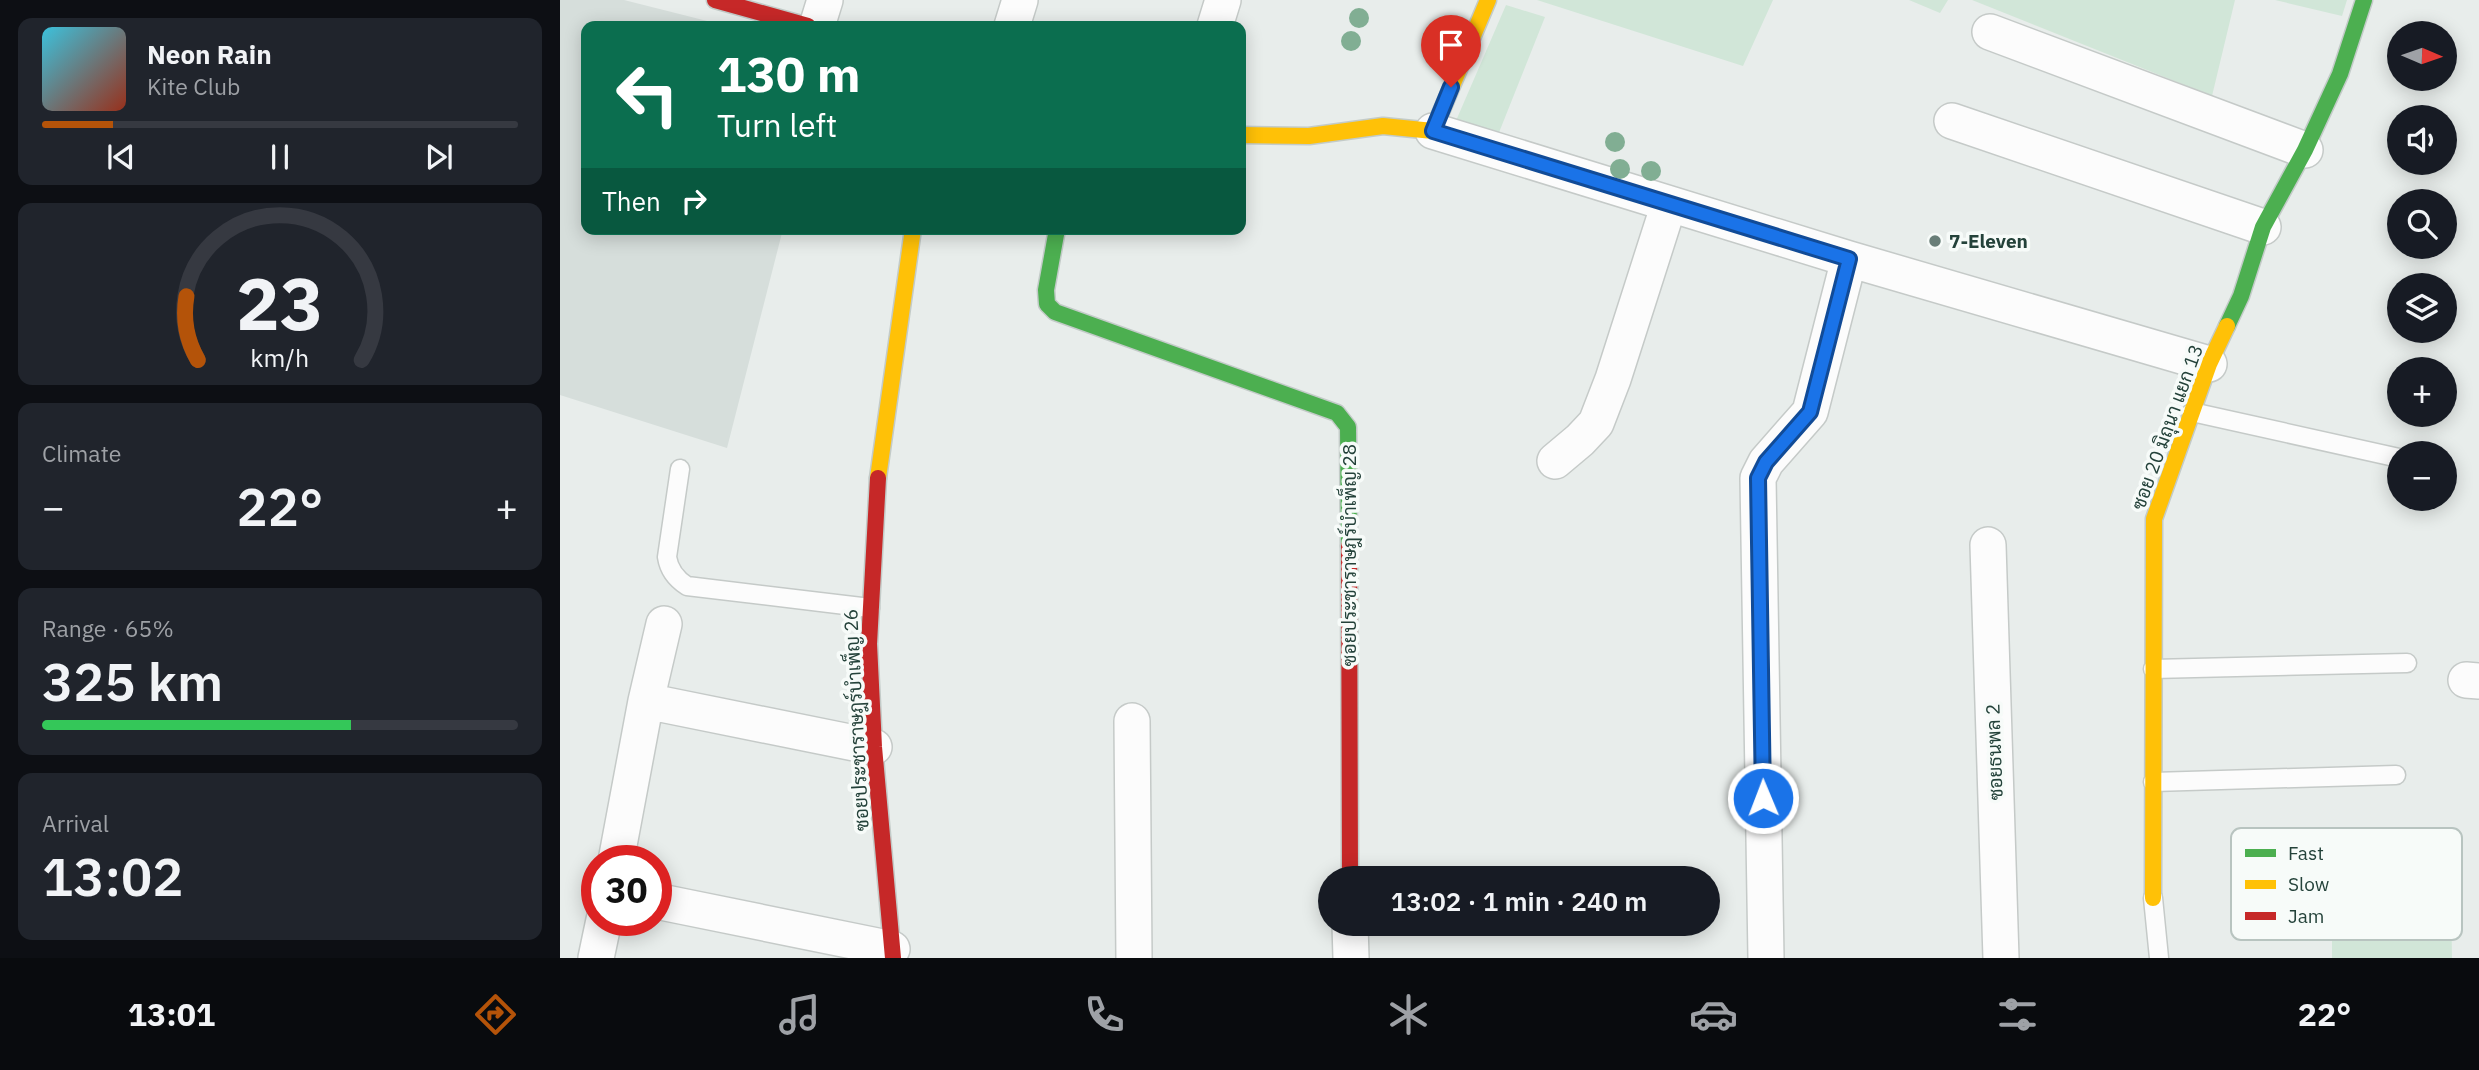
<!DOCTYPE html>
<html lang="en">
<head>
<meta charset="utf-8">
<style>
	body { margin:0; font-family:"IBM Plex Sans",Sarabun,sans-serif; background:#20242c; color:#f1f3f6; height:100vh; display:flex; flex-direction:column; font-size:26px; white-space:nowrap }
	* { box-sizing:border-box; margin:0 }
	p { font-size:23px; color:#9ea1a6 }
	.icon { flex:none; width:38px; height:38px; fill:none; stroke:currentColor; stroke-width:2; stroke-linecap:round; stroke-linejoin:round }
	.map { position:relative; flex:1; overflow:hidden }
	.side { display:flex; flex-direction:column; gap:18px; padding:18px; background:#0d0f14; width:560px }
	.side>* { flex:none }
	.banner { position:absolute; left:21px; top:21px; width:665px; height:214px; border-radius:14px; box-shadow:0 4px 18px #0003; background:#0b6e4f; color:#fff; overflow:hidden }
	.needle { width:46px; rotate:92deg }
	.fabs { position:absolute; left:1827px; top:21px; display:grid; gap:14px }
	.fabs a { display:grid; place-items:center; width:70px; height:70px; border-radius:50%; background:#171b24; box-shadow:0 4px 18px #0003; font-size:35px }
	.speed { position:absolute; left:21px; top:845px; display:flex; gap:14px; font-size:35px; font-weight:700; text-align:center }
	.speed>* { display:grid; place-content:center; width:91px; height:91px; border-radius:50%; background:#171b24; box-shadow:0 4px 18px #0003; line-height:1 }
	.speed .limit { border:10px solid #d22; background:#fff; color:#111 }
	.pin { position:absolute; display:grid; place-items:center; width:60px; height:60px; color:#fff; margin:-72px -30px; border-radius:50% 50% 50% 0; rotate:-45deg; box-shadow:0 0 7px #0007 }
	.pin .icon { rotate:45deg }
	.me { position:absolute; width:77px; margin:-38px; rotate:359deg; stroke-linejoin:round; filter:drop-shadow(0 0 5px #0008) }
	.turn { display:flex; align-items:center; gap:24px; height:147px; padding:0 21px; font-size:32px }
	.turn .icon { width:91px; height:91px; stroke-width:2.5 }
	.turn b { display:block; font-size:49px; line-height:60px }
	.then { display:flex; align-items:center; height:66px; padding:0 21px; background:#0003; gap:14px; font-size:26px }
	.big { font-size:52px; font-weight:600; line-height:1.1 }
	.side .widget { flex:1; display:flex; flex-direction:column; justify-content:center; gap:10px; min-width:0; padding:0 24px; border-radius:14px; background:#20242c }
	.side .dial { align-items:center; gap:0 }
	.dial svg { height:182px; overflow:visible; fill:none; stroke:#363941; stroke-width:7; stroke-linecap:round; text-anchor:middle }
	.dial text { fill:#f1f3f6; stroke:none }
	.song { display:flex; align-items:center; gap:21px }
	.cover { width:84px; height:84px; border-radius:10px; background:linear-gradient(135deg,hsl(190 70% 55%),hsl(10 70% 35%)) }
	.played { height:7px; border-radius:4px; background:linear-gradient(90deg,#b45309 15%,#363941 15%) }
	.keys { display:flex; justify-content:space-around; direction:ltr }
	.heat { display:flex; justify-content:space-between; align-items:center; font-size:38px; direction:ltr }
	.charge { height:10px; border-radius:5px; background:linear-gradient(90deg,#34c759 65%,#363941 0) }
	.trip { position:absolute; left:758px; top:866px; width:402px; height:70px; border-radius:35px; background:#171b24; box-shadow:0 4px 18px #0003; font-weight:600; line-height:70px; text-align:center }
	.dock { display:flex; height:112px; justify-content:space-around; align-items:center; background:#090b0e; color:#9ea1a6 }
	.dock .icon { width:49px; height:49px }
	.dock .on { color:#b45309 }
	.dock b { font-size:32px; color:#f1f3f6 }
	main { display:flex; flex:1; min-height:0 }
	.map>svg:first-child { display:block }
	.built { fill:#d6dedb }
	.green { fill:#d1e6d8 }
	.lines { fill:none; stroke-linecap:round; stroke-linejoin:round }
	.lane-casing { stroke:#c5cac8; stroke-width:21 }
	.street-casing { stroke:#c5cac8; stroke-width:38 }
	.fast-casing { stroke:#c3cbc8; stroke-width:19 }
	.slow-casing { stroke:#c3cbc8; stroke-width:19 }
	.jam-casing { stroke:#c3cbc8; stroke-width:19 }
	.lane { stroke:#fcfcfc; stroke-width:18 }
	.street { stroke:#fcfcfc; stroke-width:35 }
	.fast { stroke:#4caf50; stroke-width:16 }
	.slow { stroke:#ffc107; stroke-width:16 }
	.jam { stroke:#c62828; stroke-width:16 }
	.tree { fill:#81ae93 }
	.route-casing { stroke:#114b97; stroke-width:18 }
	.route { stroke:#1a73e8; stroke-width:12 }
	.poi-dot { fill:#697e78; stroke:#f7fbf9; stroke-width:2.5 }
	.labels { text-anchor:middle; stroke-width:7; stroke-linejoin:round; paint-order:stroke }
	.poi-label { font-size:19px; font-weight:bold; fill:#24423a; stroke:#f7fbf9; text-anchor:start }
	.street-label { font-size:19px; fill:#24423a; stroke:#f7fbf9 }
	.key { fill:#f7fbf9; stroke:#b8c4c0; stroke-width:2 }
	.key-label { font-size:19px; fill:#24423a }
</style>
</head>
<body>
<main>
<section class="side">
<div class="widget">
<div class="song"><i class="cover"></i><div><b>Neon Rain</b><p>Kite Club</p></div></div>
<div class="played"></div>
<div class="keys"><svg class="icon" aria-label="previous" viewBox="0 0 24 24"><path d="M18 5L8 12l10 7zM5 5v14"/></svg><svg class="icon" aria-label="pause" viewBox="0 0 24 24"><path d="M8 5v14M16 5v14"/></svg><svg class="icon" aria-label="next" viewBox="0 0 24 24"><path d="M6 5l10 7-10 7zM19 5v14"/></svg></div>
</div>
<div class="widget dial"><svg viewBox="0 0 100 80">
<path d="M14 69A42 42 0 1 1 86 69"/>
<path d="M14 69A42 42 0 0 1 9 41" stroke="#b45309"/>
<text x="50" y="56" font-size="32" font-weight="700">23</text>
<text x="50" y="72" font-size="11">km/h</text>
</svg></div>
<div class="widget"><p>Climate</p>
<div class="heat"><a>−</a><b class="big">22°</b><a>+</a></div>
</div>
<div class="widget"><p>Range · 65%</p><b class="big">325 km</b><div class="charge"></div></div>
<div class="widget"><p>Arrival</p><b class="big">13:02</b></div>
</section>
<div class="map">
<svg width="1919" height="958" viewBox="0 0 1919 958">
	<rect width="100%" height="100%" fill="#e8edeb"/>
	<path class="built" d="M0,0H64L167,26H26V229H223L167,448L0,395Z"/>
	<path class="green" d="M977,0H1213L1183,66Z
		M1349,0H1388L1380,13Z
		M1412,0H1675L1652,96Z
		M1715,0H1787L1782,16Z
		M946,5L985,17L938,135L895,123Z
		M1772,897H1891L1892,958H1772Z"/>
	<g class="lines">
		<g class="lane-casing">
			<path id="lane" d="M1632,412L1839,458
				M120,469L107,557C109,570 116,579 127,586L310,608
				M1593,669L1847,663
				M1593,782L1836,775
				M1593,898L1599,958"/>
		</g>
		<g class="street-casing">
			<path id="street" d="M257,26L265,0
				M452,26L460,0
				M655,26L663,0
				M1430,32L1745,150
				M1392,121L1703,227
				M873,131L1289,259L1649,364
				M995,461L1020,440L1036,423L1053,379L1109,204
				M1428,545L1441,958
				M1906,680L1919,681
				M86,701L314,747
				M572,721L574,958
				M56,861L86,701L104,624
				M96,901L332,949
				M790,924L791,958
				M36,958L44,920
				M1206,958L1198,478L1206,462L1250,412L1289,259"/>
		</g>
		<g class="fast-casing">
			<path id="fast" d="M497,229L486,290L487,304L495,312L777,413L788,427L789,546
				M1667,326L1681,296L1703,227L1745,150L1780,74L1804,0"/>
		</g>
		<g class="slow-casing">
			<path id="slow" d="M681,135L749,136L823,126L873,131L928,0
				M318,478L353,229
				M1593,898L1594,519L1649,364L1667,326"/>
		</g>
		<g class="jam-casing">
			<path id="jam" d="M155,0L248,26
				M318,478L309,644L314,747L333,958
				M789,546L790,878"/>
		</g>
		<use href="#lane" class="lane"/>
		<use href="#street" class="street"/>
		<use href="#fast" class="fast"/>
		<use href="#slow" class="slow"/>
		<use href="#jam" class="jam"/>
	</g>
	<g class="tree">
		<circle cx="799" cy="18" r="10"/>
		<circle cx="791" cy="41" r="10"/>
		<circle cx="1055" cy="142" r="10"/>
		<circle cx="1060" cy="169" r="10"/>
		<circle cx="1091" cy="171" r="10"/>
	</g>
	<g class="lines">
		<g class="route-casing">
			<path id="route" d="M891,87L873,131L1289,259L1250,412L1206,462L1198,478L1203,798"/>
		</g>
		<use href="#route" class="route"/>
	</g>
	<circle class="poi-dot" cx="1375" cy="241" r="7"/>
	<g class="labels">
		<g class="poi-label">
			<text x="1389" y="248">7-Eleven</text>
		</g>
		<g class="street-label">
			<text transform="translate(1607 427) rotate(-70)" y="7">ซอย 20 มิถุนา แยก 13</text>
			<text transform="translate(789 555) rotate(-90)" y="7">ซอยประชาราษฎร์บำเพ็ญ 28</text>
			<text transform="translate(296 720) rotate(-93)" y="7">ซอยประชาราษฎร์บำเพ็ญ 26</text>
			<text transform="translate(1434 752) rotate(-92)" y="7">ซอยธนพล 2</text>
		</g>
	</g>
	<rect x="1671" y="828" width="231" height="112" rx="10" class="key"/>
	<rect x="1685" y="849" width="31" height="8" fill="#4caf50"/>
	<rect x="1685" y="880" width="31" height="9" fill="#ffc107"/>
	<rect x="1685" y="912" width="31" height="8" fill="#c62828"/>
	<g class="key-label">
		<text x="1728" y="860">Fast</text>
		<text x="1728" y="891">Slow</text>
		<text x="1728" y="923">Jam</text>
	</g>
</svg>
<div class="fabs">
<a><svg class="needle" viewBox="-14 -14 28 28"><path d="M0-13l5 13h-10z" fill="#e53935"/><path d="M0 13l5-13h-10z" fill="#9ea1a6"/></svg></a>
<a><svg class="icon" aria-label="sound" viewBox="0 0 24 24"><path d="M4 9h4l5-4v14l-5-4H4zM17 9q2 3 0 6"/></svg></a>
<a><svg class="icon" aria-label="search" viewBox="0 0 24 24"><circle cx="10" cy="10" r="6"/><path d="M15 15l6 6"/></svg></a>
<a><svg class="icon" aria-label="layers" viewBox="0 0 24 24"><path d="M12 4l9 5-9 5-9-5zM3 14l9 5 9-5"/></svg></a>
<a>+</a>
<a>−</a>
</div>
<div class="speed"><div class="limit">30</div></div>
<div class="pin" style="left:891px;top:87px;background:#d93025"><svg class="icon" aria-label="arrive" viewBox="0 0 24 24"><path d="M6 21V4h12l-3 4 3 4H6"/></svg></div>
<svg class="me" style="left:1203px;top:798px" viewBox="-20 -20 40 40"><circle r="17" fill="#1a73e8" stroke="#fff" stroke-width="3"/><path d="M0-11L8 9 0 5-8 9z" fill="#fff"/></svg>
<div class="trip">13:02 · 1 min · 240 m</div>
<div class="banner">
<div class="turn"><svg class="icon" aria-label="left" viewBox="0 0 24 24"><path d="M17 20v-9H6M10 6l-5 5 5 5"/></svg><div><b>130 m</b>Turn left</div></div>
<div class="then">Then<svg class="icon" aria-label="right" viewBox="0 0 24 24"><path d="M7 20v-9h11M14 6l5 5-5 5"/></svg></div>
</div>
</div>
</main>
<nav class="dock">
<b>13:01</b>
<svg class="icon on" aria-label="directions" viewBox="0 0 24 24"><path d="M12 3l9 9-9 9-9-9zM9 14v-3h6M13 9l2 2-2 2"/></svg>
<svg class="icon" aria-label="music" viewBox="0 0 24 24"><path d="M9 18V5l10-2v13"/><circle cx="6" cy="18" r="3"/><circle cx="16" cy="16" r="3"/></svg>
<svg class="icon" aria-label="phone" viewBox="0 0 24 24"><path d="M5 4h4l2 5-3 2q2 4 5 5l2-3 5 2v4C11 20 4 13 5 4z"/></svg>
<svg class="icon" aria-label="climate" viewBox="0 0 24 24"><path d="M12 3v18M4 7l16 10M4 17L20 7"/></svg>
<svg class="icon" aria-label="car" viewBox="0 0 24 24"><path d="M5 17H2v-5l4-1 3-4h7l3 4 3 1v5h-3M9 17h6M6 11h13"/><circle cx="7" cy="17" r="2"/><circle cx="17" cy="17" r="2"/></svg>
<svg class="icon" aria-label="filters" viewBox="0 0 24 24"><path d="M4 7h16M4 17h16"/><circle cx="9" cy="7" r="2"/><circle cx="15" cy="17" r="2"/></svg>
<b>22°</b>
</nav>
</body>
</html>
